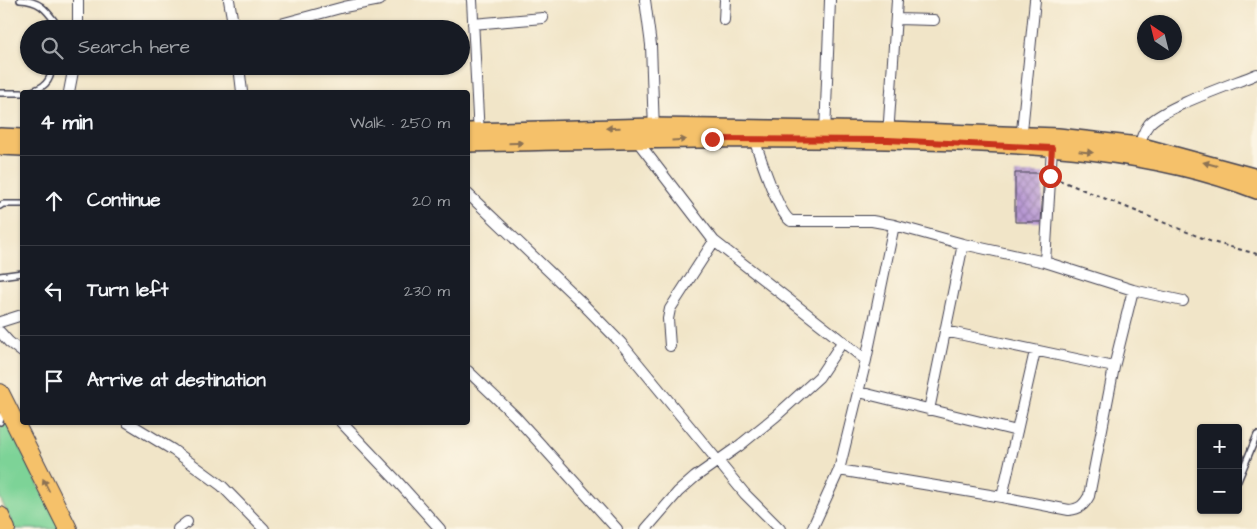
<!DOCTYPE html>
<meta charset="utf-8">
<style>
body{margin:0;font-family:"Architects Daughter",sans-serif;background:#20242c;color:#f1f3f6}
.controls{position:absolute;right:15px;bottom:15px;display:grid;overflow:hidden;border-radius:5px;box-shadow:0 1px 4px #0004}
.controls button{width:45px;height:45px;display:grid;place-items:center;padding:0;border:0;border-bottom:1px solid #363941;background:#171b24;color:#f1f3f6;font:25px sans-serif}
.compass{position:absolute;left:1137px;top:15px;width:45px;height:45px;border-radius:50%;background:#171b24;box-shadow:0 1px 4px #0004;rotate:325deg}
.stop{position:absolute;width:15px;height:15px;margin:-11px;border:4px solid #c8321e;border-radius:50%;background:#fff}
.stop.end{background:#c8321e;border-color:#fff;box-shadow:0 1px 5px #0008}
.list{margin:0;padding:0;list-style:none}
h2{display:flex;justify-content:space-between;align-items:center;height:65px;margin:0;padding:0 20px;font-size:21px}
h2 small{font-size:16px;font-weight:400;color:#9ea1a6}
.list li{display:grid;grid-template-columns:32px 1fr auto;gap:15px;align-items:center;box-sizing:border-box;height:90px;padding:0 20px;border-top:1px solid #363941}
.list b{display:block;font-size:19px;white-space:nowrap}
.list em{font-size:16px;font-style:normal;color:#9ea1a6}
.icon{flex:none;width:28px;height:28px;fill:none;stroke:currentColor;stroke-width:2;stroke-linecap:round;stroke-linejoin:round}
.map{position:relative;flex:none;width:1257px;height:529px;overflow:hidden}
.search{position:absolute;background:#171b24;box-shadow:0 1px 4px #0004;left:20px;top:20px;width:450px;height:55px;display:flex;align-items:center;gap:12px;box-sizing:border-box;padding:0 18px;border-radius:28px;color:#9ea1a6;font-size:19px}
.panel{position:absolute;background:#171b24;box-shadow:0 1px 4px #0004;left:20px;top:90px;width:450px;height:335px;border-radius:5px}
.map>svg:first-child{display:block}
.green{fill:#7dd397;stroke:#507a69}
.building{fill:url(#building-cross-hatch)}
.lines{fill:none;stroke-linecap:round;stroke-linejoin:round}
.lane-casing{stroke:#413f50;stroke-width:8}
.street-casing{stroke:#413f50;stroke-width:12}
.primary-casing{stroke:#413f50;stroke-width:18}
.highway-casing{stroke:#413f50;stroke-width:20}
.path{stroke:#413f50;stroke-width:2;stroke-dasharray:4 4;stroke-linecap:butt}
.lane{stroke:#fff;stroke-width:5}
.street{stroke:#fff;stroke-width:10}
.primary{stroke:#f5c16b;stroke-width:15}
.highway{stroke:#f5c16b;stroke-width:18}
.oneway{fill:#8c7253}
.route{stroke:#c8321e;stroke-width:6}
</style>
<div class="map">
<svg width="1257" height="529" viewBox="0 0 1257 529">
<defs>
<pattern id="building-cross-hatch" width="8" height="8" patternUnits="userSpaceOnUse" patternTransform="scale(1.25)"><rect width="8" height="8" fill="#b899d3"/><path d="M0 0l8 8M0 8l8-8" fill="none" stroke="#957cac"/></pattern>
</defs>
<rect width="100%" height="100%" fill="#fcf5e5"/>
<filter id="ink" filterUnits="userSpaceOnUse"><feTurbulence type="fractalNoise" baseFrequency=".02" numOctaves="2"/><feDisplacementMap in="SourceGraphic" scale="10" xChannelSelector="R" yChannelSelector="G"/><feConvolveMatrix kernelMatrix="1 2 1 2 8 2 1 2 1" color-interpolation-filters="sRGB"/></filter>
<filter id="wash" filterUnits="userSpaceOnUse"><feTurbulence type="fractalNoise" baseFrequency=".0096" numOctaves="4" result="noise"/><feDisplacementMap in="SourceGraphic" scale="20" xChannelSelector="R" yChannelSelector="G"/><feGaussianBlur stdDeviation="1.12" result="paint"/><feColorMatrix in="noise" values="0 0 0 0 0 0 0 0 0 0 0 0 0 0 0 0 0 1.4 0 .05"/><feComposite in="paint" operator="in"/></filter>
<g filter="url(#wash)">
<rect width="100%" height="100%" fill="#f1e5c8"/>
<path class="green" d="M5 419 61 529H15L0 498V429Z"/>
<g id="blocks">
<path class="building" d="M1015 173H1044L1041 222H1015Z"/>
</g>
</g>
<g filter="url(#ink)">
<use href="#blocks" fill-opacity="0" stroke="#413f50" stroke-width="1"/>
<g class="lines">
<defs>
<path id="lane" d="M20 0C39 1 45 8 56 23L55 29
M29 92C43 88 51 83 52 66
M0 93H22
M0 206 3 204H22
M0 276 22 273
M0 422 3 411
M1238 481 1257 435"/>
<path id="street" d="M229 0 234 29
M472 0 479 136
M645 0 651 45 654 131
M896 19 934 20
M724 20 725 0
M473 24 543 18
M78 29V0
M262 29 344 7 380 0
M239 66 242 92
M69 92 74 66
M753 134 754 139C760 156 778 214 791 221H872L894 225 866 360
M825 134 830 0
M888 136 897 0
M637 137 638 142 714 241 866 360 839 470 812 529
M1021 141 1035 0
M1139 149C1140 141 1144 130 1149 124 1164 107 1233 84 1257 74
M468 194 578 299 621 343 745 494 780 529
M894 225 963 244 1045 262 1052 148
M1045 262 1133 290 1183 301
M0 322 22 315
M945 331 1114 367
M0 332 9 342 22 352
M670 346 668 319 670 309 714 241
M468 371 515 416 617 529
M859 392 1017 431
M929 410 963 244
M127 422 173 450 222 486 264 529
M341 422 397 481 440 529
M839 470 1002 497 1035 351
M1002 497 1069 510C1080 509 1084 505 1089 496L1114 367 1133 290
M178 529 187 522
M646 529 678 492 695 477 739 446 776 416 819 377 843 341"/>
<path id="primary" d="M468 131 654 126 715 127 888 130 1058 136 1139 145 1257 177
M0 136 22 137
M468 144C619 141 771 137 923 142 1035 145 1151 150 1257 191
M0 147 22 148"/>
<path id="highway" d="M0 393 68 529
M0 516 6 529"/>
</defs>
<use href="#lane" class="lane-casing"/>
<use href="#street" class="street-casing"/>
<use href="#primary" class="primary-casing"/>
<use href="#highway" class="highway-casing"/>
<path class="path" d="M1059 180 1212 242 1257 254"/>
<use href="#lane" class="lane"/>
<use href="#street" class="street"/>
<use href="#primary" class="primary"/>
<use href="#highway" class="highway"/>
</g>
<defs><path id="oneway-solid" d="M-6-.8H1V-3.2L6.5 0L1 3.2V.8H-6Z" transform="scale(1.25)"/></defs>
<g class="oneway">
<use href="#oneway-solid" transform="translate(613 128) rotate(179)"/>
<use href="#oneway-solid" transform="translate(679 140) rotate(-3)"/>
<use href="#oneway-solid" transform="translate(516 143) rotate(-1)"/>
<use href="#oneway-solid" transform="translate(1086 152) rotate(6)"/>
<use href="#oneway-solid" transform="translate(1210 164) rotate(-165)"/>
<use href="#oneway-solid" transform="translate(46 485) rotate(-116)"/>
</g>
</g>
<g class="lines" filter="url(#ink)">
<path class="route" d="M712 139 888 140 1052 148 1050 176"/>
</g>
</svg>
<div class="controls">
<button>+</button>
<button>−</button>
</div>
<svg class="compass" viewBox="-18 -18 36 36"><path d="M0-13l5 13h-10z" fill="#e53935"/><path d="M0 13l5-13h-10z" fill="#9ea1a6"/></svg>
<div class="stop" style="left:1050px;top:176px"></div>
<div class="stop end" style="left:712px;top:139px"></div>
<div class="search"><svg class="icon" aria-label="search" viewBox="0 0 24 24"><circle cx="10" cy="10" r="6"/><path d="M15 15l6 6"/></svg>Search here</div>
<section class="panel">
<h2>4 min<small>Walk · 250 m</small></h2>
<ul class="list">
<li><svg class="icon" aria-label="ahead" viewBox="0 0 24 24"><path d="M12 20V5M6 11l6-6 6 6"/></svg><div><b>Continue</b></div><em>20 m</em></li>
<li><svg class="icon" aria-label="left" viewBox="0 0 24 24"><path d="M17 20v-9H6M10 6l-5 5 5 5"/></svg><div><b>Turn left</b></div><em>230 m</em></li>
<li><svg class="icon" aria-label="arrive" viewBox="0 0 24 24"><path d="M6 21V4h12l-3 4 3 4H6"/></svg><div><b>Arrive at destination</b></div></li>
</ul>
</section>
</div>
